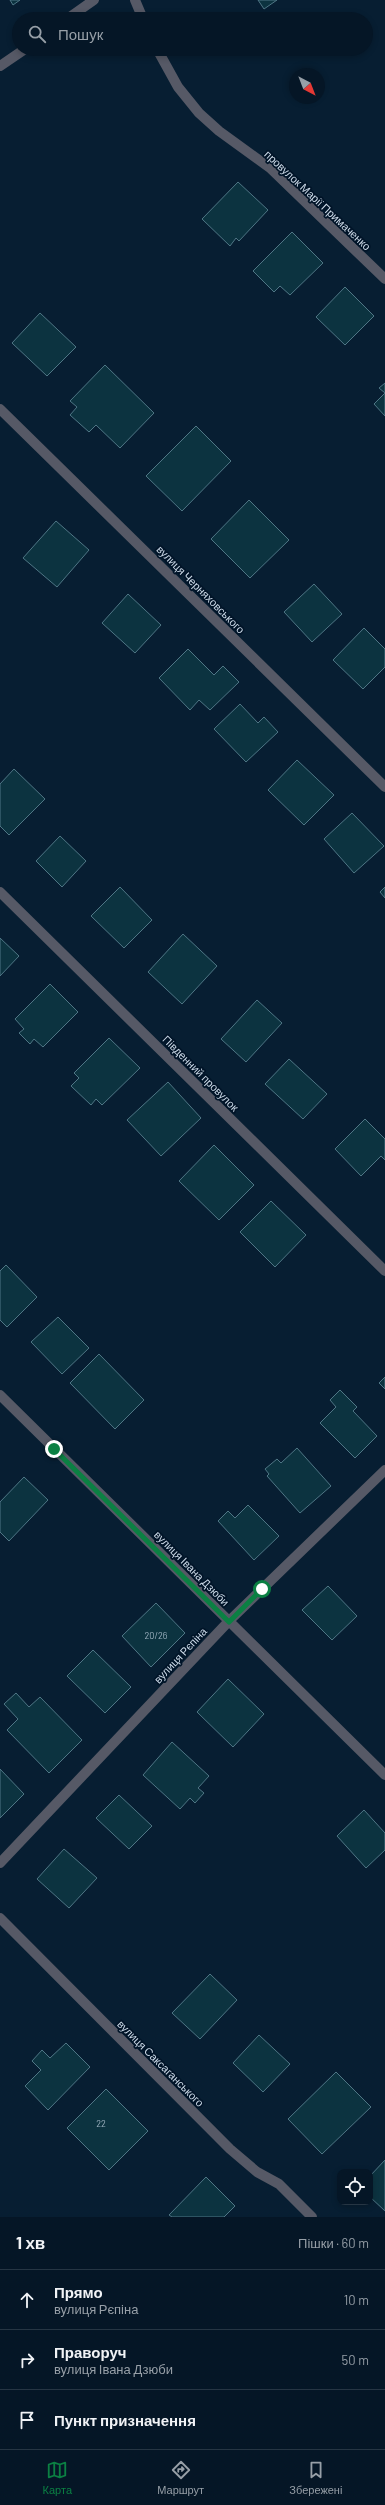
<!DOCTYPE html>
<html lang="uk">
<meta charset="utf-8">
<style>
body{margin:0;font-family:Barlow,sans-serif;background:#132332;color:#f1f3f6}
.controls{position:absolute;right:12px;bottom:12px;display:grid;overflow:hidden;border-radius:8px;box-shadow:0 2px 6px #0003}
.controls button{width:36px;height:36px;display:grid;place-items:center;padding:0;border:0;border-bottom:1px solid #263543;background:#051626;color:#f1f3f6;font:20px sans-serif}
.compass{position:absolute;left:289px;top:68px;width:36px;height:36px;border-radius:50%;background:#051626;box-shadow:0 2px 6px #0003;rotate:138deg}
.stop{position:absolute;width:12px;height:12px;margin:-9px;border:3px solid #0b8043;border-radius:50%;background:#fff}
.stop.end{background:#0b8043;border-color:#fff;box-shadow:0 1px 4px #0008}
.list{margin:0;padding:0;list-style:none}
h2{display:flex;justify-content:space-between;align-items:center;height:52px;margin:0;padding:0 16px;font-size:17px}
h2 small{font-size:13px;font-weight:400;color:#979fa7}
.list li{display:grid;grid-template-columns:26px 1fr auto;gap:12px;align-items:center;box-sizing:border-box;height:60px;padding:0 16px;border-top:1px solid #263543}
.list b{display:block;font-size:15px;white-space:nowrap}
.list p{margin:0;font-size:13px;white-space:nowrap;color:#979fa7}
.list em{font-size:13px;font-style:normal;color:#979fa7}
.icon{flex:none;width:22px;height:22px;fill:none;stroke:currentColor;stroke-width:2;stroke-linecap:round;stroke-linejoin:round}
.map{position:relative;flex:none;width:385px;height:2217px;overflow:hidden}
.search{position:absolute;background:#051626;box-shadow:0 2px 6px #0003;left:12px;right:12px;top:12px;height:44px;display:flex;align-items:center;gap:10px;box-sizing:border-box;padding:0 14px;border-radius:22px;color:#979fa7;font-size:15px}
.sheet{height:232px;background:#051626}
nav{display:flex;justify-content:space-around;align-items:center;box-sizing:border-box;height:56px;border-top:1px solid #263543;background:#051626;font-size:11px;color:#979fa7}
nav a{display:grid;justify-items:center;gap:2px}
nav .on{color:#0b8043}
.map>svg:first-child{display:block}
.building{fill:#0c3340;stroke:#4f7685}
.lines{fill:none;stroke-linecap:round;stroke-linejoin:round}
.minor{stroke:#565966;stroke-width:10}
.tertiary{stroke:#565966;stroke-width:10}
.route{stroke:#0b8043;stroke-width:5}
.labels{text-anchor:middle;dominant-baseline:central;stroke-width:3.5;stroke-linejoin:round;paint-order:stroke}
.number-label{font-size:9px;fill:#9cb0be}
.street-label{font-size:11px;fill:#ccdae8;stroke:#011428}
</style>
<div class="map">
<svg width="385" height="2217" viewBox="0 0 385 2217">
<rect width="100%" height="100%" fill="#071e32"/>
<path class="building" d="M10 0H20L13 5Z
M258 0H277L264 9Z
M238 182 268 210 239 241 236 238 230 246 202 219Z
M292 232 323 263 290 295 280 286 274 292 253 271Z
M345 287 374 316 345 345 316 317Z
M40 313 76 347 47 376 12 343Z
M105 365 154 413 120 448 96 425 89 432 70 415 77 407 70 401Z
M385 383V416L374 404 385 393 379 388Z
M196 426 231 461 182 511 146 476Z
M249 500 289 540 250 578 211 539Z
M56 521 89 550 57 587 23 558Z
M314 584 342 614 312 642 284 612Z
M128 594 161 625 135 653 102 623Z
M364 628 385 649V667L363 689 333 660Z
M188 649 214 675 223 666 239 682 210 710 199 700 190 710 159 678Z
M240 704 258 723 264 717 278 732 246 762 214 729Z
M297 760 334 795 304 825 268 790Z
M14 769 45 799 9 835 0 826V784Z
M352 813 384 846 354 873 324 839Z
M60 836 86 861 62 887 36 861Z
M120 887 152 920 124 948 91 916Z
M385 887V898L380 892Z
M183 934 217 966 182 1004 148 972Z
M0 938 19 956 0 976Z
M50 984 78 1012 43 1047 34 1039 30 1044 19 1033 24 1029 15 1019Z
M257 1000 282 1023 246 1062 221 1039Z
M109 1038 140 1068 102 1105 96 1099 91 1105 71 1086 79 1078 74 1073Z
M289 1059 327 1094 303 1119 265 1084Z
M168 1082 201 1118 161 1156 127 1120Z
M365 1119 385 1139V1160L381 1156 361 1176 335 1149Z
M214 1145 254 1185 219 1220 179 1181Z
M271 1201 306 1235 275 1267 240 1232Z
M6 1265 37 1297 7 1327 0 1320V1271Z
M58 1317 89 1348 62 1374 31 1342Z
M99 1354 144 1400 115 1429 70 1383Z
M385 1377V1389L379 1383Z
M340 1390 357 1407 353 1411 377 1436 355 1458 320 1423 336 1407 330 1400Z
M297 1448 331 1486 300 1513 267 1476 269 1474 265 1469 277 1459 281 1463Z
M24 1477 48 1500 9 1541 0 1532V1502Z
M248 1505 279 1536 254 1560 218 1521 228 1511 235 1518Z
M328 1586 357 1616 332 1640 302 1610Z
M156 1603 185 1633 151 1667 122 1636Z
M93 1650 131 1687 105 1713 67 1676Z
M228 1679 264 1714 233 1747 197 1712Z
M16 1693 29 1707 40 1697 82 1740 49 1773 7 1730 18 1719 4 1704Z
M172 1742 209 1776 198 1788 204 1793 195 1803 190 1798 180 1809 143 1775Z
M0 1769 24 1794 0 1818Z
M119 1795 152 1826 129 1849 96 1818Z
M364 1810 385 1833V1850L366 1868 337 1836Z
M64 1849 97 1878 69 1908 37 1879Z
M210 1974 237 2000 200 2039 172 2013Z
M259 2035 290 2064 263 2092 233 2063Z
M66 2043 90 2067 48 2110 25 2086 41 2070 32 2061 42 2050 50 2058Z
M336 2072 371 2107 322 2154 288 2119Z
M106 2089 148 2131 109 2170 67 2128Z
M385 2160V2211L370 2197V2176Z
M206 2177 235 2206 224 2217H172L169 2215Z"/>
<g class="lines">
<path class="minor" d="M135 0 143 19
M157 49 178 87 199 113 219 131 270 168 385 279
M0 409 385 787
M0 892 385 1271
M0 1395 385 1775
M0 1863 229 1621 385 1470
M0 1918 230 2149 257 2172 279 2184 312 2217"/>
<path class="tertiary" d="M67 19 94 0
M0 66 25 49"/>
</g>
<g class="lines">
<path class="route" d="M54 1449 229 1622 262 1589"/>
</g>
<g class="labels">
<g class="number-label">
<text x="156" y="1635">20/26</text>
<text x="101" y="2123">22</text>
</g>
<g class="street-label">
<text transform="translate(318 200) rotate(43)">провулок Марії Примаченко</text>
<text transform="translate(201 589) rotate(45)">вулиця Черняховського</text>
<text transform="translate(201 1073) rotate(45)">Південний провулок</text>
<text transform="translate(192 1568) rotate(45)">вулиця Івана Дзюби</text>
<text transform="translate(180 1655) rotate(-47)">вулиця Рєпіна</text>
<text transform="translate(161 2063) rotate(45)">вулиця Саксаганського</text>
</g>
</g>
</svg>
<div class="controls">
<button><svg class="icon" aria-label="locate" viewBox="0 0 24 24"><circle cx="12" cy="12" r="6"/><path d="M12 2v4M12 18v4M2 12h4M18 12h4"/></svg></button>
</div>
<svg class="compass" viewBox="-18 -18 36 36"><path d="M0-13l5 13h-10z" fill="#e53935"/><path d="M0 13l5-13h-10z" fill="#979fa7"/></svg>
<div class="stop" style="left:262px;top:1589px"></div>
<div class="stop end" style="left:54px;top:1449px"></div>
<div class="search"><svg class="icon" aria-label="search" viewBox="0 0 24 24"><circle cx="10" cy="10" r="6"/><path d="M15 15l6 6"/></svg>Пошук</div>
</div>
<section class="sheet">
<h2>1 хв<small>Пішки · 60 m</small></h2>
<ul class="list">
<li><svg class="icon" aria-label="ahead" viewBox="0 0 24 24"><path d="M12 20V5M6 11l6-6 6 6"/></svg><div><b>Прямо</b><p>вулиця Рєпіна</p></div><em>10 m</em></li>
<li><svg class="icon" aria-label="right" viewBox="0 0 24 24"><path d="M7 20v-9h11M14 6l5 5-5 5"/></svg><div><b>Праворуч</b><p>вулиця Івана Дзюби</p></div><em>50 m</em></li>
<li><svg class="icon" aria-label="arrive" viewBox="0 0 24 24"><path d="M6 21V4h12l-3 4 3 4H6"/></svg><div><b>Пункт призначення</b></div></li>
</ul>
</section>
<nav>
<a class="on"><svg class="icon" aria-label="map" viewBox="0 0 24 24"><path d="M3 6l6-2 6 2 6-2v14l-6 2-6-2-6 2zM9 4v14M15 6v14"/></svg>Карта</a>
<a><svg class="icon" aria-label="directions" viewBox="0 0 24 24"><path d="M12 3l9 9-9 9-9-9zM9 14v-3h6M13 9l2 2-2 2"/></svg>Маршрут</a>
<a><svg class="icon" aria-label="saved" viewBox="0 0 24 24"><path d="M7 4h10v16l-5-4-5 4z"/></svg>Збережені</a>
</nav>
